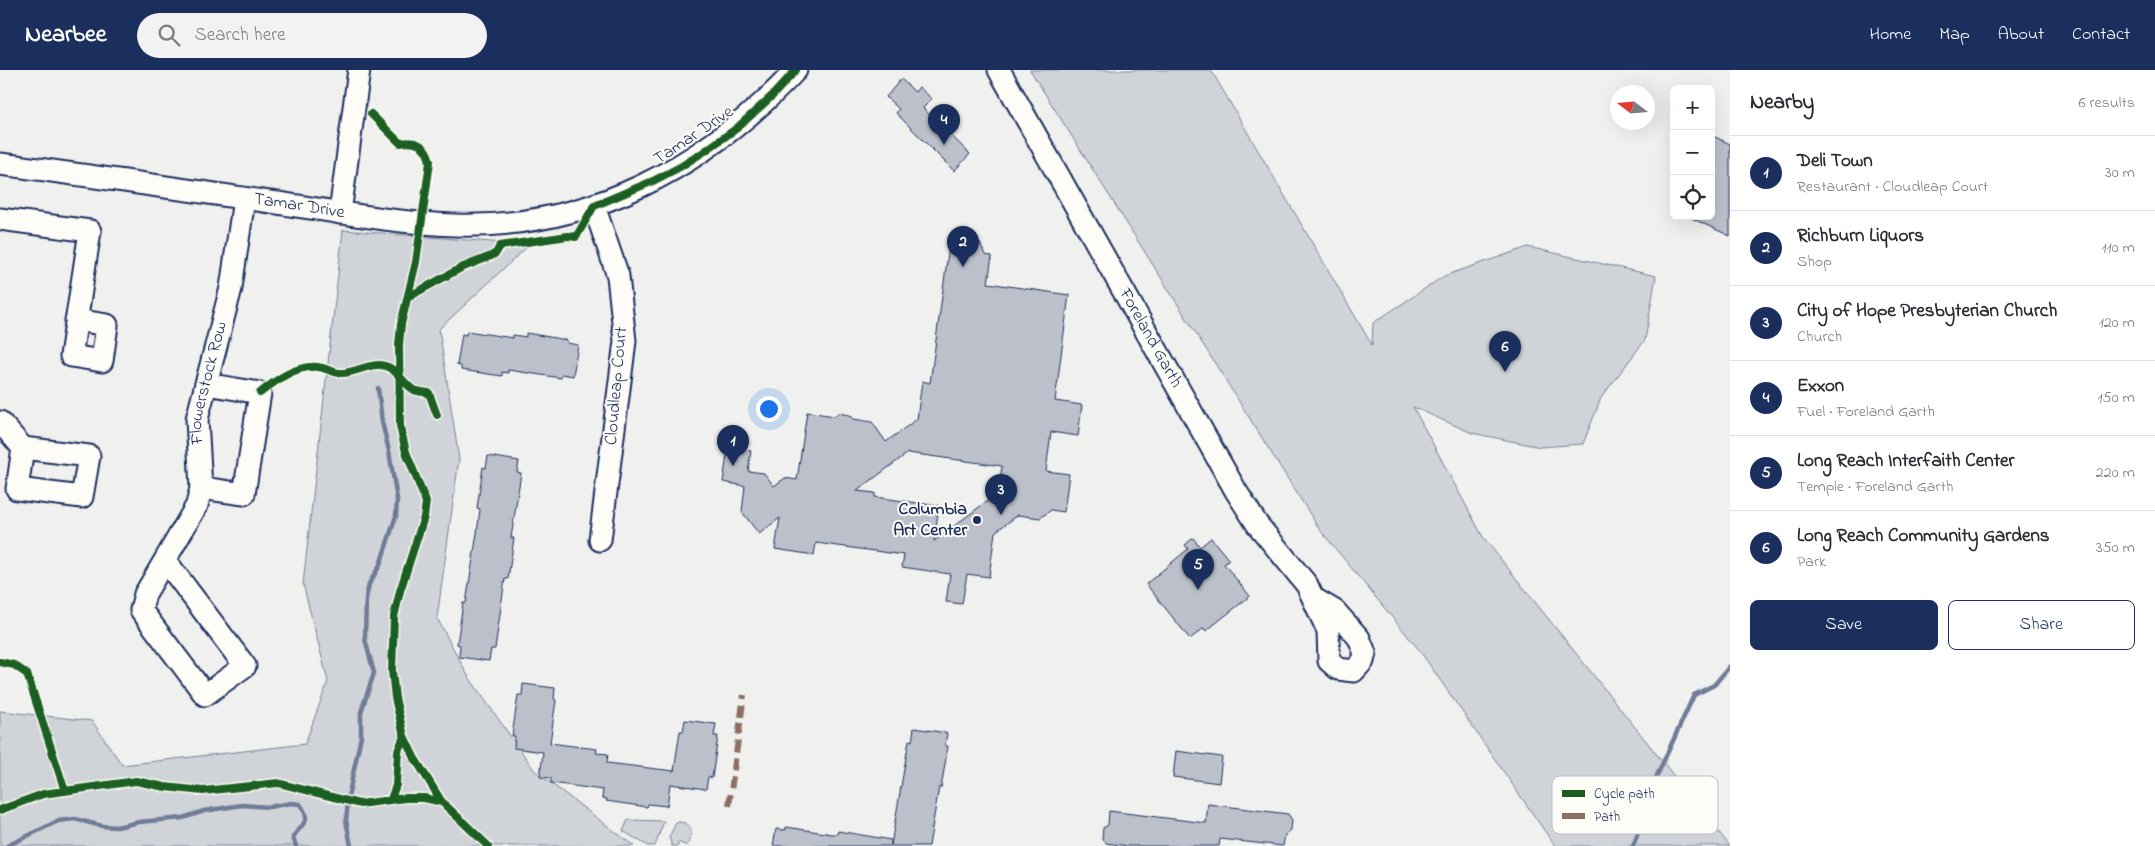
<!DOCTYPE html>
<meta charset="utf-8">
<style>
body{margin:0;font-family:"Indie Flower",sans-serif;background:#f2f2f3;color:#2b2b33}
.controls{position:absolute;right:15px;top:15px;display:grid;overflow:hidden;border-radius:8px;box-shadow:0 5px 20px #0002}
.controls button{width:45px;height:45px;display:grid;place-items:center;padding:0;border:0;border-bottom:1px solid #e1e1e2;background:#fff;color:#2b2b33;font:25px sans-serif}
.compass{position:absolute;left:1610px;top:15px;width:45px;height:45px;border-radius:50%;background:#fff;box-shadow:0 5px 20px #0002;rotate:286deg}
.you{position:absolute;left:768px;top:338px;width:18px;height:18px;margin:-12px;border:4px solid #fff;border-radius:50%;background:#1a73e8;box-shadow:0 0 0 8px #1a73e833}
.badge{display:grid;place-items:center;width:32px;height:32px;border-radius:50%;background:#1b2f5e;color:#fff;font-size:16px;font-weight:700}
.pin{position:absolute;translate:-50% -41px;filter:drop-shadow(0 1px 2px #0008)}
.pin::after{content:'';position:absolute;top:26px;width:18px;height:15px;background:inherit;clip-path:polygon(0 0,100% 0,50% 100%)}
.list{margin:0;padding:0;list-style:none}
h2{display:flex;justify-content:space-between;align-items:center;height:65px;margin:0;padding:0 20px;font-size:21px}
h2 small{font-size:16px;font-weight:400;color:#7c7c81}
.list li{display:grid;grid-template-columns:32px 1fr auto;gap:15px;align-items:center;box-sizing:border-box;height:75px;padding:0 20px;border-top:1px solid #e1e1e2}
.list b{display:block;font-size:19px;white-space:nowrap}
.list p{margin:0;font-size:16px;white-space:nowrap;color:#7c7c81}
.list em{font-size:16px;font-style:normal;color:#7c7c81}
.actions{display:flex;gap:10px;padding:15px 20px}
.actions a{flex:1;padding:11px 0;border:1px solid #1b2f5e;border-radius:8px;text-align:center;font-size:18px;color:#1b2f5e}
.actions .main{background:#1b2f5e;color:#fff}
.icon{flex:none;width:28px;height:28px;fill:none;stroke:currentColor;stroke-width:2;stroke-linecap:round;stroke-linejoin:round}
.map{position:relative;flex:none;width:1730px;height:776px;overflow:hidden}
header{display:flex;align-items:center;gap:30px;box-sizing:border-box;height:70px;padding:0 25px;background:#1b2f5e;color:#fff}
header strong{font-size:24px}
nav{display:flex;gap:28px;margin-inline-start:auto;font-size:18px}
.search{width:350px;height:45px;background:#f2f2f3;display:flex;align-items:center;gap:12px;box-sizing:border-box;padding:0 18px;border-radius:28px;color:#7c7c81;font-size:19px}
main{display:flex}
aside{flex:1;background:#fff}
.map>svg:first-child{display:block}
.green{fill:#d0d3d8;stroke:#76819b}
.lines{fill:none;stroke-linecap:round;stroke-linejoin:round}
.stream{stroke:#6f7b97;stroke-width:4.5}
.building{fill:#bbc0ca;stroke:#1b2f5e;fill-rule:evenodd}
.minor-casing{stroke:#1b2f5e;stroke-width:25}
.minor{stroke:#fdfcf7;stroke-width:21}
.quiet{stroke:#8d6e63;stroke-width:6;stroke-dasharray:12 6;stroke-linecap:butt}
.cycleway-casing{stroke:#fdfcf7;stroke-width:11}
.cycleway{stroke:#1b5e20;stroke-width:8}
.poi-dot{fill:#1b2f5e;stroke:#fdfcf7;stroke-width:2}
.labels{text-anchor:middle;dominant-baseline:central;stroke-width:4;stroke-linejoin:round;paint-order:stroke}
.street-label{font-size:18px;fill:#1b2f5e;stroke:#fdfcf7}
.poi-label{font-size:18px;font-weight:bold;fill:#1b2f5e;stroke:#fdfcf7;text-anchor:end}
.key{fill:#fdfcf7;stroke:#b9bec9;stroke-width:1}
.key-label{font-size:14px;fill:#1b2f5e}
</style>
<header>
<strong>Nearbee</strong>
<div class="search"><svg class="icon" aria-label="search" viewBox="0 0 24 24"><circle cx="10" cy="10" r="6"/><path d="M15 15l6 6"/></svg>Search here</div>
<nav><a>Home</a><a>Map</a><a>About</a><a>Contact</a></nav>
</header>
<main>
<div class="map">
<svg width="1730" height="776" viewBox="0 0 1730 776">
<rect width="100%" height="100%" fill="#f0f0ee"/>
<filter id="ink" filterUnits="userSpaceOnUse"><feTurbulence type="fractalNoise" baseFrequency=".02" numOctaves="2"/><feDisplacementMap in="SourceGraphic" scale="10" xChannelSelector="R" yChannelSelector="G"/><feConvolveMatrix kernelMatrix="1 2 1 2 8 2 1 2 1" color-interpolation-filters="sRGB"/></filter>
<g filter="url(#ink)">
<path class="green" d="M1030 0H1211L1372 275 1373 253 1444 206 1528 177 1656 206 1645 270 1601 328 1583 374 1540 377 1472 363 1413 337 1483 467 1730 776H1555L1420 581 1320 460Z
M343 160 529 175 439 259 459 389 437 548 468 606 535 701 634 776H0V641L92 651 122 695 305 674 328 611 303 514Z
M628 750 664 751 655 776H648L623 761Z
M679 752C695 753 692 765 687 776L678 772V776H672L669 767 676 753Z"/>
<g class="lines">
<path class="stream" d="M7 776 58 751 75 749 102 756 117 757 139 752 183 748 204 741 242 735 269 737 291 733 300 734C313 752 302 753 293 767L296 776
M351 776 346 750 349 723 361 666V642L374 603 365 569 366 529 369 514 380 495 396 446 397 429 389 381 382 352 378 318
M1633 776 1640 758 1637 741 1642 727 1655 710 1694 625 1714 615 1730 596"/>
</g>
<path class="building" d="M901 9 915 22 919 17 932 29 923 38 970 84 954 101 896 43 899 39 886 27Z
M1711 65 1730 74V166L1687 146H1711Z
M950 169 980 173 985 185 992 186 988 213 1069 225 1055 331 1082 335 1078 366 1051 362 1046 401 1069 404 1064 442 1051 440 1040 448 1018 445 995 462 989 507 967 504 962 534 946 532 950 504 902 497 904 485 816 473 814 485 775 479 780 448 759 464 742 442 745 416 723 412 728 378 751 381 748 401 764 403 774 416 785 408 797 410 807 342 835 346 838 343 850 345 854 349 872 352 886 372 917 349 922 311 930 313ZM908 383 1002 396 998 423 934 471 939 436 875 427V423L857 421Z
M467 261 513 268V265L526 267V263L567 270V273L578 275 573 306 562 304 561 308 508 300V303L502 302V306L461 300V296L457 295 462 264 466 265Z
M488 386 519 391 517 402 521 403 511 468H514L508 509H505L495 579H491L489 591 459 587 460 575 457 574 463 533H466L477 463 480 439 477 438 483 397 486 398Z
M1193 468 1200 477 1211 468 1229 490 1224 494 1250 526 1206 561 1204 558 1190 569 1146 514 1188 479 1185 475Z
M523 614 555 618 554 629 556 630 550 673 597 679 596 683 608 684 607 693 674 701 680 661H683L685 650 716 654 714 666H718L712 708 708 707 706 719 670 714 667 736 648 734 647 737 606 731 607 729 602 728 603 720 551 713V708L540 707 543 682 514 678 515 666H512L518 625H522Z
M914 658 947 663 945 676H948L941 718 939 717 929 776H773L776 759 786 760V757L832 764H837L838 761 891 770V775L909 670 912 671Z
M1176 681 1222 687 1219 713 1173 707Z
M1208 734 1288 744 1292 750 1291 760 1285 765 1283 776 1220 769 1219 776H1128L1106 773 1102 768 1103 758 1108 755 1109 741 1206 753Z"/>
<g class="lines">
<defs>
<g id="minor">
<path id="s1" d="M999 0 1236 421 1257 454 1307 515 1328 561 1329 591 1338 599 1354 601 1363 591 1365 583 1359 568 1335 541 1313 528"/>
<path id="s2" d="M0 94C93 106 185 120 278 133 337 142 395 153 455 155 591 159 705 97 796 0"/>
<path d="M594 136 618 206 625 271 600 470"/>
<path d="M340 143 359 0"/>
<path d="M0 149 90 161 71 286 102 291 107 255 76 250"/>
<path d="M0 352 23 378 89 386 82 427 17 419 23 378"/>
<path d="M201 418 244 424 260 323 206 314"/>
<path id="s3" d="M165 490 145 524 141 540 205 625 245 596 165 490 197 435 201 418 197 349 231 218 244 129"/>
</g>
</defs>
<use href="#minor" class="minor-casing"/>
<use href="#minor" class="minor"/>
<path class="quiet" d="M729 736 744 625"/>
<defs>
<path id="cycleway" d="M371 44 400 73C416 70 427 75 430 92L416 192 401 254 399 275 400 356 406 382 426 432 424 447 400 521 394 547 392 601 395 628 404 666 414 687 442 732 488 776
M408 227 461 198 491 186 496 183 500 176 568 166 576 167 594 136 653 111 680 97 705 81 737 58 772 26 796 0
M260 323C276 310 296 295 318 297 327 298 334 304 344 303 357 302 372 292 385 296 398 299 403 314 414 320 419 322 425 322 429 323L437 345
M0 592 14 595 27 604 65 721
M391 729 396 715 398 681 404 666
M0 740 43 724 136 711 165 717 203 721 278 713 360 734 406 728H424L442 732"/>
</defs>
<use href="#cycleway" class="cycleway-casing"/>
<use href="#cycleway" class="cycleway"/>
</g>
</g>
<circle class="poi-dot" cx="977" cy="450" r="5"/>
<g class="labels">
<g class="street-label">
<text transform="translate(694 66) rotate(-34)">Tamar Drive</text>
<text stroke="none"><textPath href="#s2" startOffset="302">Tamar Drive</textPath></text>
<text stroke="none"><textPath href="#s1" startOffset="308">Foreland Garth</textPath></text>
<text stroke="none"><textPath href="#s3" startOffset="532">Flowerstock Row</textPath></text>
<text transform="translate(617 316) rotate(-85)">Cloudleap Court</text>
</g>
<g class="poi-label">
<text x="967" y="440">Columbia<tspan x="967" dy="21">Art Center</tspan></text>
</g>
</g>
<rect x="1552" y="706" width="166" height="58" rx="8" class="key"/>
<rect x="1562" y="720" width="23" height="7" fill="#1b5e20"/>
<rect x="1562" y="743" width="23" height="6" fill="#8d6e63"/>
<g class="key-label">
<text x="1594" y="728">Cycle path</text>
<text x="1594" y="751">Path</text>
</g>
</svg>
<div class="controls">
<button>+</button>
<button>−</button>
<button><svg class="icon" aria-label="locate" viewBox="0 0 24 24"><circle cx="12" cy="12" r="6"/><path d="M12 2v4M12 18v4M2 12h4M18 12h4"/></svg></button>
</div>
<svg class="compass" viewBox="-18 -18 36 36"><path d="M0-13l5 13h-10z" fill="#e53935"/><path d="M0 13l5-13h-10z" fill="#7c7c81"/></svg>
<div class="you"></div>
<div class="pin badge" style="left:733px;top:396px">1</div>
<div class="pin badge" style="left:963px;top:197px">2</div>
<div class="pin badge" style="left:1001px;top:445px">3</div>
<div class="pin badge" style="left:944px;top:75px">4</div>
<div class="pin badge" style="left:1198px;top:520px">5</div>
<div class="pin badge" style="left:1505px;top:302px">6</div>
</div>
<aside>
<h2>Nearby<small>6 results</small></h2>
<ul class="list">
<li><span class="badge">1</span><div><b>Deli Town</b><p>Restaurant · Cloudleap Court</p></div><em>30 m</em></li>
<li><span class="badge">2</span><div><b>Richburn Liquors</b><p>Shop</p></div><em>110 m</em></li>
<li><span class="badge">3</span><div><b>City of Hope Presbyterian Church</b><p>Church</p></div><em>120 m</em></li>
<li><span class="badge">4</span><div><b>Exxon</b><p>Fuel · Foreland Garth</p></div><em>150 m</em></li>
<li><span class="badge">5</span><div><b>Long Reach Interfaith Center</b><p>Temple · Foreland Garth</p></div><em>220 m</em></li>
<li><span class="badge">6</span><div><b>Long Reach Community Gardens</b><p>Park</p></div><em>350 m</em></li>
</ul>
<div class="actions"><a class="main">Save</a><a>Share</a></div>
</aside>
</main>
